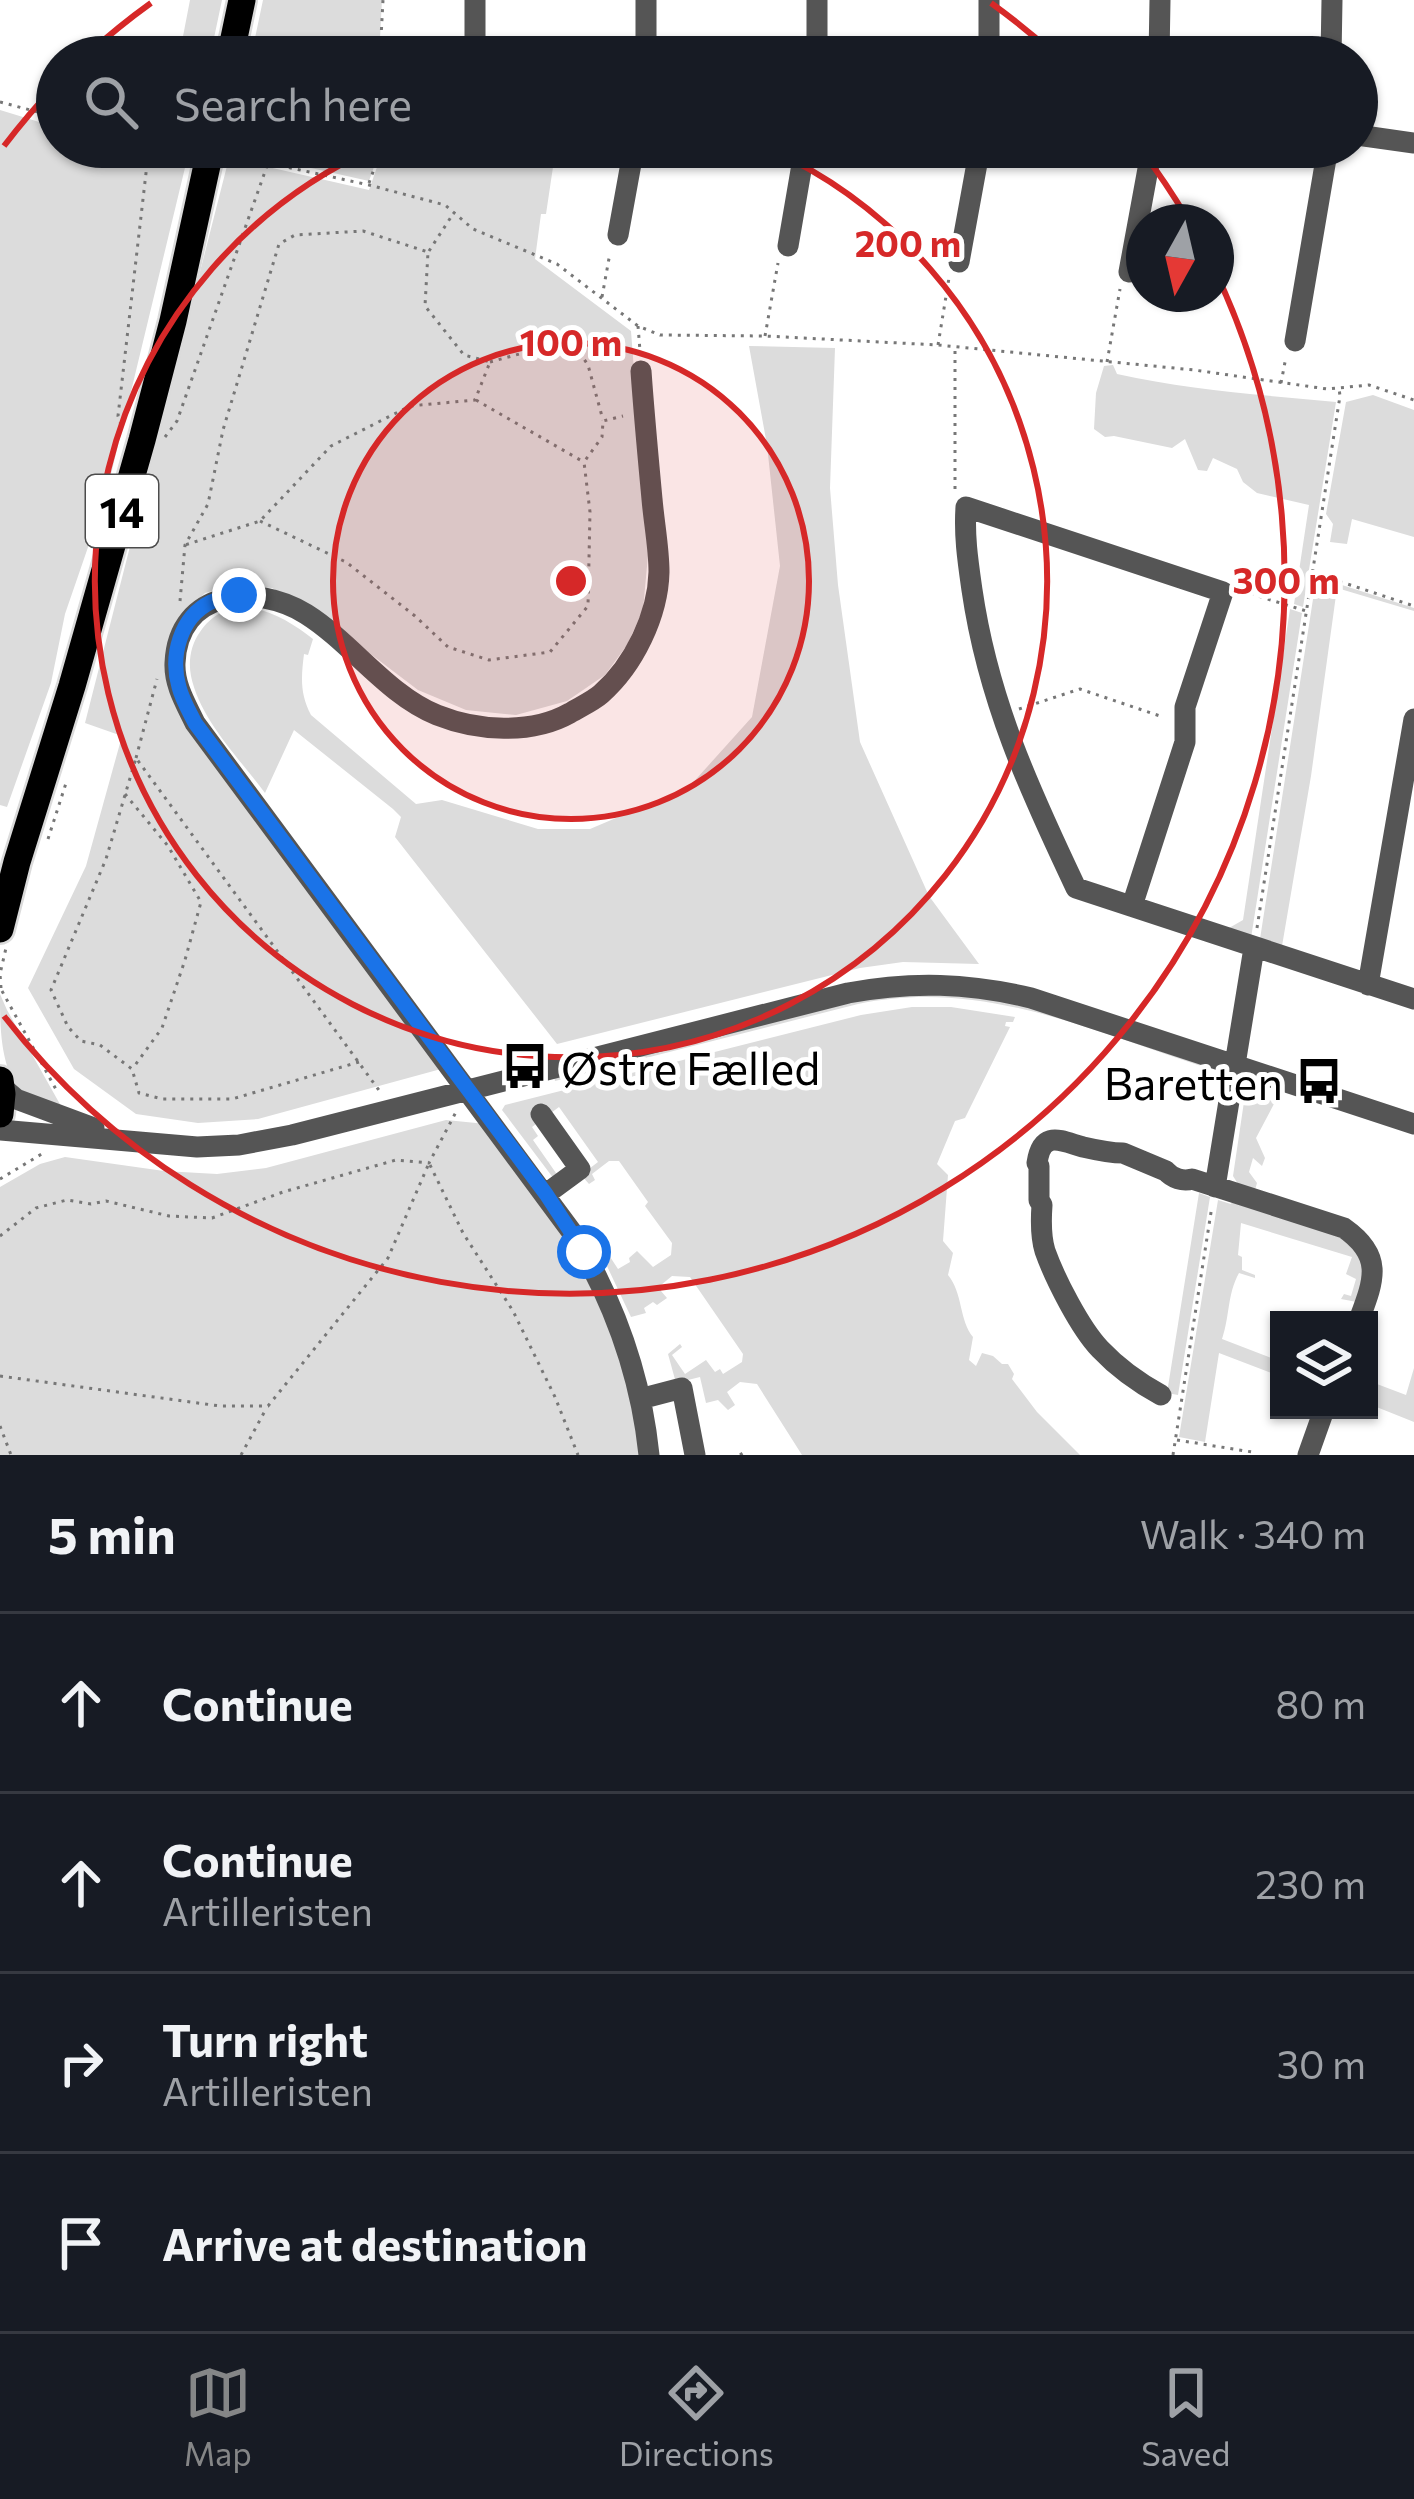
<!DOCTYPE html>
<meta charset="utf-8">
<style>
body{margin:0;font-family:Commissioner,sans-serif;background:#20242c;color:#f1f3f6}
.controls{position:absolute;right:36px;bottom:36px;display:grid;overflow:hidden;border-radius:0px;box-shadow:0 3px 9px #0004}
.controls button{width:108px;height:108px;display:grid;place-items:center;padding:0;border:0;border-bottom:3px solid #363941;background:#171b24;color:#f1f3f6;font:60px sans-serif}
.compass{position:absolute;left:1126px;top:204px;width:108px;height:108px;border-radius:50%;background:#171b24;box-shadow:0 3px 9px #0004;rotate:188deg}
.stop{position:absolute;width:36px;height:36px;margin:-27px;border:9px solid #1a73e8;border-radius:50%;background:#fff}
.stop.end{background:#1a73e8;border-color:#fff;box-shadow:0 3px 12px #0008}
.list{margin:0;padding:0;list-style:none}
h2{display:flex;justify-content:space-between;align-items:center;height:156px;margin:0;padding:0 48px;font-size:51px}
h2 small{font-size:39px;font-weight:400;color:#9ea1a6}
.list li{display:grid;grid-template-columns:78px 1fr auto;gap:36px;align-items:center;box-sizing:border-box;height:180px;padding:0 48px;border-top:3px solid #363941}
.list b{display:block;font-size:45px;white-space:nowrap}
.list p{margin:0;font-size:39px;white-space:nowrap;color:#9ea1a6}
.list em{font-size:39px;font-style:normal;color:#9ea1a6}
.icon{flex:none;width:66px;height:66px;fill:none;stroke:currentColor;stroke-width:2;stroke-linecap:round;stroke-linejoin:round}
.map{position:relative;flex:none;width:1414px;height:1455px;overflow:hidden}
.search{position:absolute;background:#171b24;box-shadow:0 3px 9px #0004;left:36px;right:36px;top:36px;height:132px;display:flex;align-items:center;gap:30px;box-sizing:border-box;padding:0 42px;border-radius:66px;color:#9ea1a6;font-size:45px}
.sheet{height:876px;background:#171b24}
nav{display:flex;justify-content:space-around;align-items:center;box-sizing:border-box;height:168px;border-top:3px solid #363941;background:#171b24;font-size:33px;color:#9ea1a6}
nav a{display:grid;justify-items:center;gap:6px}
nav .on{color:#858687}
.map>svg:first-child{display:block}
.green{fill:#dcdcdc}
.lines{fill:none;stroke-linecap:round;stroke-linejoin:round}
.major-casing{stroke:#dbdbdb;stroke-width:32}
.path{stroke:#777;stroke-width:3;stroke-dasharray:3 6;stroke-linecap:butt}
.minor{stroke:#555;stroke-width:21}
.major{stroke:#000;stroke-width:27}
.path-bridge{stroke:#777;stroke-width:3;stroke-dasharray:3 6;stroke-linecap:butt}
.route{stroke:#1a73e8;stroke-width:15}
.ring{fill:none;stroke:#d62828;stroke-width:6}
.labels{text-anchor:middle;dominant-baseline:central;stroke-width:10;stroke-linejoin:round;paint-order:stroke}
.shield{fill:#fff;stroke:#4c4c4c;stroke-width:3}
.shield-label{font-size:42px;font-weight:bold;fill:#000}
.poi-label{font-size:45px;fill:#000;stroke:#fff;text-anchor:start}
.centre{fill:#d62828;stroke:#fff;stroke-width:6}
.ring-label{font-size:36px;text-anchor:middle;font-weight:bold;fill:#d62828;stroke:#fff;stroke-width:10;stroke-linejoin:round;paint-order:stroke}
</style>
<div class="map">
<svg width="1414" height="1455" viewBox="0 0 1414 1455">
<rect width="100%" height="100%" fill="#fff"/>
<path class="green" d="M190 0H222L210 57H179Z
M263 0H382L379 57 352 52 344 57H251Z
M0 110 49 125 57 113V147H190L106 495 65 614 51 683 7 807 0 805Z
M231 147H381L369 181 231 150Z
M384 147H556L546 214H541L535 259 631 331 648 555 643 610 627 645 605 675 567 701 516 715 466 710 418 690 318 614 272 588 236 584 205 593 180 618 172 695 441 1069 258 1119 198 1123 136 1114 74 1069 28 988 86 866 122 736 85 723 229 158 369 190Z
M749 346 835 348 830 488 838 585 860 742 929 896 979 964 903 962 860 968 557 1044 395 837 401 817 393 809 294 730 265 793C240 759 200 720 191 676 188 661 191 644 200 632 231 587 280 613 313 639L308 655 304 654C301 678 300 694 311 715L416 804 442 800 538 829H590L689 787 752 717 780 566 767 445Z
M1113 365 1117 374C1189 390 1263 395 1336 402L1303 607 1294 604 1309 505 1257 493 1243 482 1237 469 1213 458 1207 471 1198 470 1185 439 1172 448 1114 436 1105 437 1094 429 1096 393 1104 366Z
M1373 395 1414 410V537L1352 519 1347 544 1330 542 1333 524 1326 514 1346 402Z
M1320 578 1414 608V611L1337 588 1311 776 1282 946 1260 939 1316 580Z
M1290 609 1302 613 1251 938 1229 928 1243 920Z
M952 993 1025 1005 1205 1063 1204 1067C1090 1030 980 978 858 1004L555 1081 554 1077 877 996Z
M0 994 7 1010 61 1106C49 1103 34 1102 24 1095 0 1072 0 1027 0 994Z
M912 1007H951L1015 1017 1013 1022H1006L1005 1026 1010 1027 965 1118 955 1121 937 1164 948 1175 943 1241 953 1253 948 1275C963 1293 959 1320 973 1337L969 1360 976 1366 982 1353 993 1356 1002 1364H1008L1014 1374 1012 1379 1037 1412 1080 1455H802L757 1384 740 1382 727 1392 735 1405 728 1410 718 1400 706 1403 700 1377 676 1383 668 1354 680 1344 682 1347 672 1355 685 1374 706 1360 715 1372 720 1369 723 1374 742 1362 743 1354 690 1277 672 1276 661 1285V1291L667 1298 657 1305 653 1302 644 1308 646 1313 631 1317 598 1247 603 1246 618 1269 630 1262 629 1258 637 1251 653 1267 671 1255 672 1243 645 1206 648 1202 619 1161H609L592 1174 595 1180 589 1184 581 1175 598 1162 559 1107 532 1127 538 1136 533 1140 556 1173 554 1179 502 1110 505 1105 861 1015Z
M1249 1094 1275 1102 1256 1138 1265 1158 1262 1166 1253 1158 1249 1172 1257 1183 1255 1190 1238 1184 1233 1176 1245 1095Z
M446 1120 486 1124 574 1248 624 1363 641 1455H0V1187L40 1164 65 1157 164 1171 217 1174 266 1168Z
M1199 1193 1210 1197 1178 1395 1167 1393Z
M1218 1200 1231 1204 1233 1200 1339 1234C1369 1255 1366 1271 1357 1302L1341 1299 1344 1294 1351 1296 1356 1279 1346 1274 1352 1257 1241 1223 1238 1255 1242 1257V1270L1255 1275V1278L1239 1273C1227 1295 1230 1316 1222 1339L1279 1361V1376L1219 1353 1205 1442 1179 1437Z
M1414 1368V1422L1369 1404V1381L1406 1395Z"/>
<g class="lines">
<defs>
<path id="major" d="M230 57 242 0
M0 929 17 862 72 686 142 440 173 321 211 147
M0 1080 2 1094 0 1114"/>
</defs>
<use href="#major" class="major-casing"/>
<path class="path" d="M380 57 383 0
M0 102 57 117
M369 183 382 147
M429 251 453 214
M602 297 610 253
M638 326 640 351
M765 336 778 263
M938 345 949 278
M955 351V491
M490 362 571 340 588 365 603 420
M1107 362 1120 289
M1281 383 1286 357
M476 400 582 461
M121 425 118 416 149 147
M165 437 177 421 268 163 369 185 445 205 473 229 557 264 638 326 660 335 765 336 938 345 1194 370 1327 389 1369 385 1414 400
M260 521 346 562 415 616 448 647 489 660 550 652 588 606 590 512 584 462 602 437 603 421 623 416
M1314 573 1414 606
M1242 591 1306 611
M180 601 185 545 208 504 223 430 279 244 295 235 363 231 428 252 425 306 464 355 490 362 475 400 410 406 331 446 260 521 185 545
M1019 709 1080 689 1163 717
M136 758 157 679
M125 794 168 846 201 902 185 960 162 1028 133 1068
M48 839 67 780
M1257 928 1340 396 1339 388
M1 988 0 974 6 948
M2 991 58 1093
M359 1062 232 1099H162L139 1093 132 1069 100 1045 81 1041 68 1027 51 990 106 859 136 758 381 1093
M430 1165 463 1233 513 1311 555 1397 578 1455
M0 1179 45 1152
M0 1236 36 1208 67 1200 91 1204 106 1201 169 1216 212 1218 283 1192 396 1160 429 1163 456 1112
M0 1376 220 1406H268L388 1258 429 1163
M0 1426 11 1455
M1177 1440 1252 1452 1251 1455
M241 1455 266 1409
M740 1455 747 1450
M1173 1455 1212 1206"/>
<path class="minor" d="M475 57V0
M646 57V0
M817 57V0
M989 57V0
M1159 57 1160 0
M1331 57 1332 0
M1357 135 1414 143
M618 235 634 147
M788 246 805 147
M959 262 980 147
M1129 272 1152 147
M1295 341 1328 147
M641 371C644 414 648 456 652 499 654 523 659 548 659 572 658 615 634 665 601 694 593 701 580 707 570 713 531 735 477 731 437 715 386 694 352 643 306 614 256 583 178 589 175 663 174 685 186 704 195 723L574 1235C614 1302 641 1377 649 1455
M1132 906 1185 742V707L1223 592 966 507C964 536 968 562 972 590 988 700 1029 789 1076 888L1414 999
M1368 985 1414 719
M2 1087 16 1099 94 1128
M541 1114 580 1169 546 1194
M0 1130 197 1147 239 1145 292 1135 848 993C912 981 969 983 1031 998L1414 1124
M1215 1187 1254 948
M1161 1395C1139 1383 1117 1367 1100 1349 1080 1328 1055 1279 1045 1251 1041 1238 1041 1219 1042 1205L1039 1200V1166L1037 1163C1042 1129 1061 1141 1083 1147 1096 1150 1111 1153 1123 1153L1166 1171C1172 1178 1183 1182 1192 1179L1344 1228C1384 1256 1374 1280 1359 1320
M640 1399 682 1388 695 1455
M1308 1455 1324 1410"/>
<use href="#major" class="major"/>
<path class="path-bridge" d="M196 147 268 163"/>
</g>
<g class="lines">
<path class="route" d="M239 595C230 597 219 598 211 602 180 617 170 656 179 687 182 699 189 711 195 723L546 1194 584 1252"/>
</g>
<circle cx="571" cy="581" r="238" fill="#d62828" fill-opacity=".12"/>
<g class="ring">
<circle cx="571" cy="581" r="238"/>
<path d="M768 148A476 476 0 1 1 374 148"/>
<path d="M4 146A715 715 0 0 1 57 84M88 54A715 715 0 0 1 151 3M991 3A715 715 0 0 1 1054 54M1142 151A715 715 0 0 1 1187 218M1216 273A715 715 0 0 1 4 1016"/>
</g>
<defs>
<symbol id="bus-bare" viewBox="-9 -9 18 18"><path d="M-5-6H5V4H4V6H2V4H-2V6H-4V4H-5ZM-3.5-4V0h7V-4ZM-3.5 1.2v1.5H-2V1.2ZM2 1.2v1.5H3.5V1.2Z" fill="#000" stroke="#fff" stroke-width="2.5" paint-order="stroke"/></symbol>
</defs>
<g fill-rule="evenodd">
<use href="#bus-bare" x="492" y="1033" width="66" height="66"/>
<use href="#bus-bare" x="1286" y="1048" width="66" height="66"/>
</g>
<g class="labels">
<rect class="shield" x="86" y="475" width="72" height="72" rx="9"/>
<g class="shield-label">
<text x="122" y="511">14</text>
</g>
<g class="poi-label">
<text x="561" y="1066">Østre Fælled</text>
<text x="1283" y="1081" text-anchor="end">Baretten</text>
</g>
</g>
<circle cx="571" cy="581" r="18" class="centre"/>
<g class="ring-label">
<text x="908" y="257">200 m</text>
<text x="571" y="356">100 m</text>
<text x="1286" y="594">300 m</text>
</g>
</svg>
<div class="controls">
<button><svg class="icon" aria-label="layers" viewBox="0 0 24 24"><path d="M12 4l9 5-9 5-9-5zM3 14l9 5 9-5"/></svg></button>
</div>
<svg class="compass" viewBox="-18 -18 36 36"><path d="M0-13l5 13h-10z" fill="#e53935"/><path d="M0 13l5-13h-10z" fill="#9ea1a6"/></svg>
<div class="stop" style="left:584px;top:1252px"></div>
<div class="stop end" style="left:239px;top:595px"></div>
<div class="search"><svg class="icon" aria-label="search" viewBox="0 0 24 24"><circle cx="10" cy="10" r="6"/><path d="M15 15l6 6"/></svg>Search here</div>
</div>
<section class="sheet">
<h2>5 min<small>Walk · 340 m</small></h2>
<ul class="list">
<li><svg class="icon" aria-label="ahead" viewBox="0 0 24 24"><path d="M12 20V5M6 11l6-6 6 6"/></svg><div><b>Continue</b></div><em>80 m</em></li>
<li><svg class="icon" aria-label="ahead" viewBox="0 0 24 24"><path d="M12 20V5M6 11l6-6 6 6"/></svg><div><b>Continue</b><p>Artilleristen</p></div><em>230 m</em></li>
<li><svg class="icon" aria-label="right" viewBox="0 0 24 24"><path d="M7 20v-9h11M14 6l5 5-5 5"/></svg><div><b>Turn right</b><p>Artilleristen</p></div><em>30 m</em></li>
<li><svg class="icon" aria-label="arrive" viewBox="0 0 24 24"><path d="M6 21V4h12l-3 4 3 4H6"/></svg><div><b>Arrive at destination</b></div></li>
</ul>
</section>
<nav>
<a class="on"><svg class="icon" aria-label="map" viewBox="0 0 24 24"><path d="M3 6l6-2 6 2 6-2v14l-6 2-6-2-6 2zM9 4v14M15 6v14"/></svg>Map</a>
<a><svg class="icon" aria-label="directions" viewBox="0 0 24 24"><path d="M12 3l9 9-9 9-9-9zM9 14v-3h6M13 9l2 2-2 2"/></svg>Directions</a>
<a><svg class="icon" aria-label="saved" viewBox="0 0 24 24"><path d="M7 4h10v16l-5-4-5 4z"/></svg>Saved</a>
</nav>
